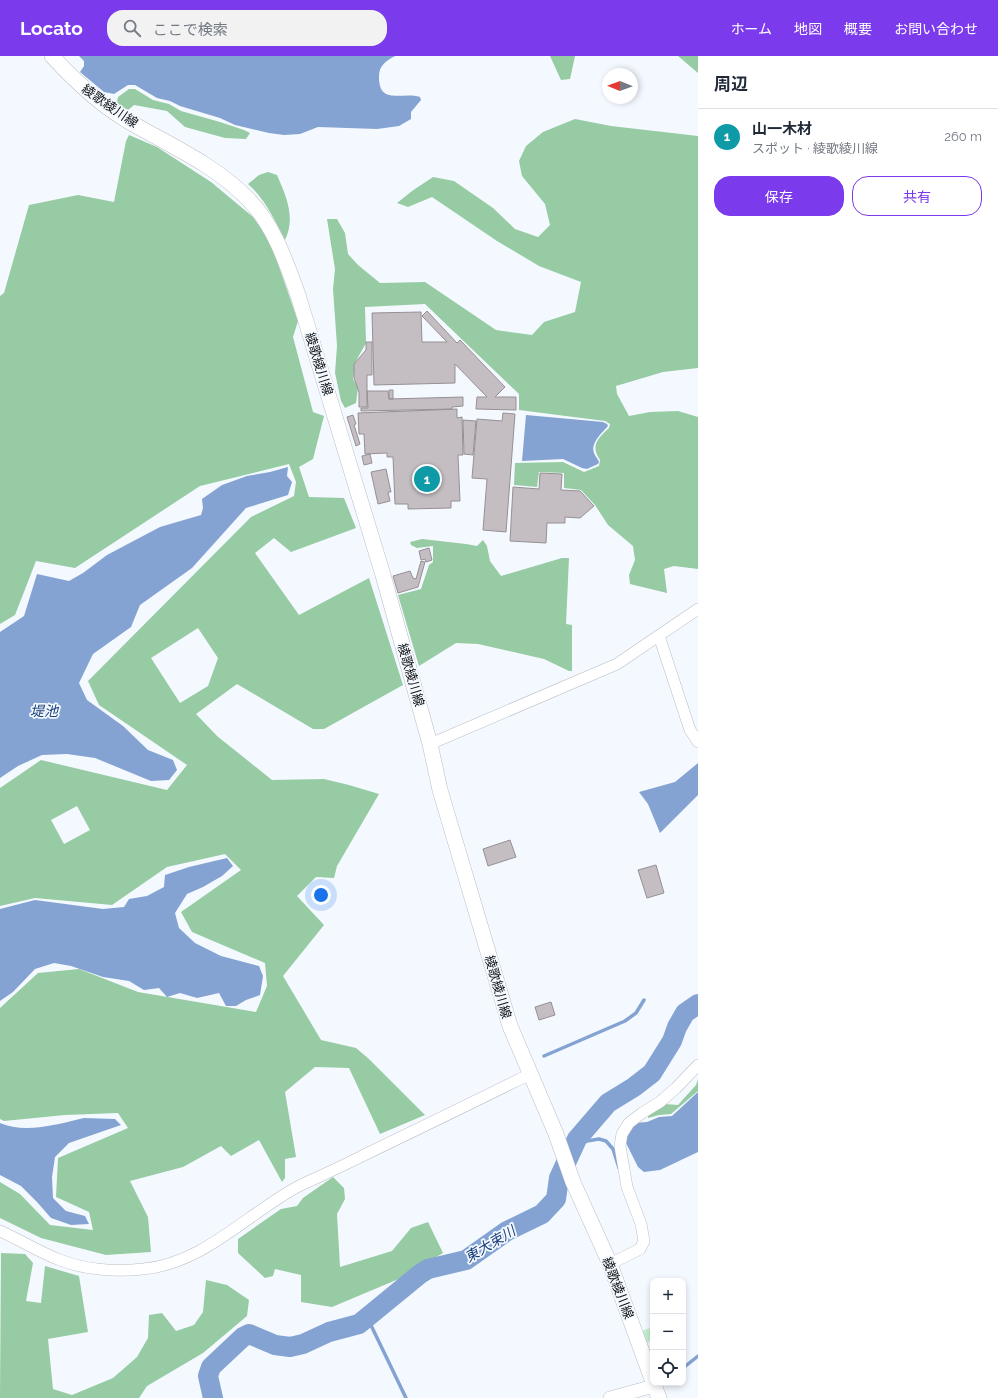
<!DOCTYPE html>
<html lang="ja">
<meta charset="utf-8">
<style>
body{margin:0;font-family:Raleway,"Noto Sans JP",sans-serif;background:#f2f2f3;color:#1f2937}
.controls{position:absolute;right:12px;bottom:12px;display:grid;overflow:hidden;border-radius:8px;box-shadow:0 2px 6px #0003}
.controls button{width:36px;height:36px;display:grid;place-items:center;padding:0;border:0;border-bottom:1px solid #e0e1e3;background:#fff;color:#1f2937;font:20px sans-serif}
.compass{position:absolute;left:602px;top:12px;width:36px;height:36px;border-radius:50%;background:#fff;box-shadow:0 2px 6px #0003;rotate:271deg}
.you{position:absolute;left:321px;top:839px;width:14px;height:14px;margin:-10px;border:3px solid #fff;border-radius:50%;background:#1a73e8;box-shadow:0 0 0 6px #1a73e833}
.badge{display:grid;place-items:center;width:26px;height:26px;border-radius:50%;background:#7c3aed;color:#fff;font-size:13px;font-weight:700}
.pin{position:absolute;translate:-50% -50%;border:2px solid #fff;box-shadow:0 1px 4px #0006}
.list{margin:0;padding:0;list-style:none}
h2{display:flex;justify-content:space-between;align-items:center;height:52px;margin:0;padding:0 16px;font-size:17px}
h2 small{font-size:13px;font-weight:400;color:#747a83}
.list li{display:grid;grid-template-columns:26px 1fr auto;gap:12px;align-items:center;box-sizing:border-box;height:56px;padding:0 16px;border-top:1px solid #e0e1e3}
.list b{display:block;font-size:15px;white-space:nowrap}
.list p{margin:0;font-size:13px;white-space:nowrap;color:#747a83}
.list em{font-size:13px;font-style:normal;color:#747a83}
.actions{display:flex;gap:8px;padding:12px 16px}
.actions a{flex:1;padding:9px 0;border:1px solid #7c3aed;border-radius:16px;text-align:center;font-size:14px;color:#7c3aed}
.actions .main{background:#7c3aed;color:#fff}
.icon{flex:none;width:22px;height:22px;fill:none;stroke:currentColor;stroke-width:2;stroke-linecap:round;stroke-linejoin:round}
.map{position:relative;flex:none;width:698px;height:1342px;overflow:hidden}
header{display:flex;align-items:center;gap:24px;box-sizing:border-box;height:56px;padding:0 20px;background:#7c3aed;color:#fff}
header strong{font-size:19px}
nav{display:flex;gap:22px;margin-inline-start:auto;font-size:14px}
.search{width:280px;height:36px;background:#f2f2f3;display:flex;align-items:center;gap:10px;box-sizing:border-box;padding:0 14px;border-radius:16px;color:#747a83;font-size:15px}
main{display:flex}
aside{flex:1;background:#fff}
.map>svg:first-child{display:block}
.green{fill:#c3efcd}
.forest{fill:#96cba3;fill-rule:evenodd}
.water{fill:#84a3d2}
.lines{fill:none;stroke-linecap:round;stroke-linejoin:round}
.stream{stroke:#84a3d2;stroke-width:3.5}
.river{stroke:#84a3d2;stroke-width:20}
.building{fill:#c4bec2;stroke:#969094}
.minor-casing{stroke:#babec4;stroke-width:12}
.tertiary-casing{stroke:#babec4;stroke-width:14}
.secondary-casing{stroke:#babec4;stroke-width:16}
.minor{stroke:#fff;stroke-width:11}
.tertiary{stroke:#fff;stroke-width:13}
.secondary{stroke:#fff;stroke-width:15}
.labels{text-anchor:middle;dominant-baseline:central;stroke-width:3.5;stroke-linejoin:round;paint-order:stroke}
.street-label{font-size:13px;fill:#0e1012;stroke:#f4f9ff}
.water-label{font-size:14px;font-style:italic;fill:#1b407b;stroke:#f4f9ff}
</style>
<header>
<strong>Locato</strong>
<div class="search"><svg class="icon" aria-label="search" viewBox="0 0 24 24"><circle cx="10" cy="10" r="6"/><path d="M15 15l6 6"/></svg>ここで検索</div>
<nav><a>ホーム</a><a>地図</a><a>概要</a><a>お問い合わせ</a></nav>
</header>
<main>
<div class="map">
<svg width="698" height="1342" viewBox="0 0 698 1342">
<rect width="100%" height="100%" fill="#f4f9ff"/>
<path class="green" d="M653 1271V1283L647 1287 642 1275Z"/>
<path class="forest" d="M550 0H575L570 23 561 24Z
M678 0H698V17Z
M129 33H135L153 44 169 48 181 55 220 66 244 74 250 77 246 83 225 82 185 71 167 55 134 49 128 54 116 49 118 41Z
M575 63 611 70 698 80V312L663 316 616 330 617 338 629 360 650 356 678 355 698 361V513L674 510 664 513 667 537 630 528 629 519 635 504 633 490 608 469 595 449 581 434 564 432V417L539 416 537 431 514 429 515 407 563 406 584 416 599 410 600 404C590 390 598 382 609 372L610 368 605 365 519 354V338L425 248 365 251 366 287 356 305 353 323 358 332 356 347 345 352 341 345 335 317 337 290 333 233 335 213 327 163H337L345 177 348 198 358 209 380 227 425 226 496 274 532 279 544 266 575 256 581 226 539 210 497 185 432 141 408 151 397 147 412 135 433 121 454 125 493 152 515 173 538 181 550 169 545 148 522 120 519 105 526 90 543 76Z
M129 79 157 91 211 126 253 161 270 185 298 265 293 281 313 356 324 360 313 403 299 411 309 441 344 442 356 472 291 496 274 482 255 497 299 559 369 522 403 629 324 673H313L237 628 196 658 217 680 272 724 324 723 349 729 379 738 337 810 334 822 316 821 297 840 324 869 283 920 321 984 356 992 369 1003 425 1059 380 1078 349 1012 315 1011 285 1036 296 1101 285 1103V1122L282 1126 259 1084 231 1100 221 1090 183 1111 130 1125 148 1161 151 1196 106 1199 41 1182 0 1162V1126L20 1138 50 1169 93 1174 89 1156 56 1141 58 1102 128 1072 118 1057 65 1059 4 1065 0 1063V952L38 917 79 913 138 936 256 956 267 930 265 907 192 876 181 856 241 814 225 798 167 811 112 849 35 842 0 850V732L41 704 167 734 187 709 99 649 88 625 251 461 294 440 296 426 289 408 200 430 75 512 36 505 15 559 0 568V240L4 237 29 149 78 139 114 146 126 85ZM198 572 218 602 208 630 180 647 151 602ZM77 750 90 774 64 788 51 764Z
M268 116 277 119C286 140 296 161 285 184 274 163 265 143 248 128L259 119Z
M422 483 466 488 477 490 483 484 487 490 490 505 501 520 562 502H569L566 568 572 569V615H569L544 603 478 588 456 587 419 610 398 539 421 533 429 509 433 506V490L417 492 411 489 410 486Z
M698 1023V1035L671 1058 659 1059 648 1062V1058L664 1048 678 1049 696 1029Z
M333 1121 344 1132 345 1143 337 1158 340 1211 392 1195 411 1172 428 1166 443 1197 401 1222 332 1251 301 1246V1219L275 1213 273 1220 265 1222 238 1197V1183L281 1153 297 1150 303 1142Z
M1 1197 25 1198 33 1207 26 1245 41 1247 45 1210 79 1220 88 1276 48 1283 53 1333 72 1339 113 1322 137 1301 148 1282 149 1259 162 1257 176 1275 194 1269 203 1256 206 1224 227 1229 249 1244 247 1260 203 1297 147 1330 139 1342H0Z"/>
<path class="water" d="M79 0H395C386 5 379 9 379 21 379 50 403 35 420 41L421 44 411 56V63L399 70 377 73 318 71 300 78 284 79 269 77 235 69 220 62 180 50 170 45 157 42 135 29H128L114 38 104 36 80 16 84 10V5Z
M526 359 603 366 607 368 608 370C602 377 590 387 594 397 595 400 598 403 599 406L598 408 587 413 582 412 563 403 522 405Z
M288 411 287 420 292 426 288 439 246 452 192 512 140 549 131 571 93 598 79 627 87 644 123 670 148 694 173 704 177 714 169 724 151 725 95 702 67 698 42 699 18 710 0 722V576L24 560 37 518 69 525 83 517 107 499 160 471 201 459 203 452 202 443 222 429 247 420 270 416Z
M698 707V739L660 777 648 748 639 736 675 726Z
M227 802 233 810 222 820 203 831 187 838 175 857 179 872 195 887 221 900 259 910 263 920 260 939 246 944 236 950H226L219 937 197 942 180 937 167 941 159 932 144 934 129 925 103 921 71 910 54 907 35 913 13 936 0 945V853L35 844 103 853 124 851 129 843 147 840 164 831 165 819 189 811Z
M698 1036V1096L660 1114 644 1116 638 1111 625 1085 634 1067 647 1066 659 1061 672 1060Z
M84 1062 115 1063 121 1069 69 1087 55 1101 52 1121 53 1142 66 1155 85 1160 89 1168 71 1169 51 1162 37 1146 21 1130 0 1119V1067C25 1078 59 1068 84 1062Z"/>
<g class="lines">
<path class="stream" d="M544 1000 625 965 636 957 644 944
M577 1083 587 1085 599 1083 606 1085 613 1093 619 1112
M367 1261 406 1342
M683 1312 698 1300"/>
<path class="river" d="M213 1342 208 1320 211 1311 243 1281 249 1278 275 1289 290 1291 303 1288 329 1276 359 1268 420 1218 428 1213 466 1204 507 1175 542 1158 556 1143 559 1122 577 1083 608 1047 634 1031 652 1017 672 985 677 971 685 957 698 948"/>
</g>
<path class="building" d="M427 255 457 287 460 284 505 331 495 341H516V354L476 353 477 341H487L455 308V327L374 329 372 257 421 256 422 286H447L422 260Z
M366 286H372V319H367V351H359V336L354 322V308L366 294Z
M389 334H393V343H389Z
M367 335H388L389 343 463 341V350L452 351V353L361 355V352H368Z
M457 353V362L462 361 463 399H458L460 445H451V452L408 453V448H395L393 401H387V397L365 398 364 378H359L358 357Z
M503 357 515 358 506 476 483 474 487 423 472 422 477 363 502 365Z
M353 359 356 368 354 369 360 388 356 390 347 361Z
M463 364 476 365 473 399 464 398Z
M370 398 372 407 364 409 362 400Z
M386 413 391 436H388L390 445 378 448 371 416Z
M540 417 562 418 561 434 580 435 594 450 580 462 565 461V467H547L546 487 510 485 513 431 539 433Z
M429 492 432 504 426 506 425 503 421 504 419 495Z
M421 505 425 506 418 531 398 537 393 520 410 515 413 522 416 523Z
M510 784 516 801 488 810 483 793Z
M656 809 664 837 647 842 638 814Z
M551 946 555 959 539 964 535 951Z"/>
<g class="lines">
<defs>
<path id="minor" d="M659 580 690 674 698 686
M430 688 617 608 698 553
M0 1175C20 1184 39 1196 60 1204 85 1214 117 1216 143 1213 203 1208 248 1157 299 1130 320 1120 341 1111 362 1100 418 1073 474 1046 530 1018
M610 1208 640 1193 644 1185 641 1168 627 1131 620 1090 622 1078 629 1067 642 1057 660 1046 676 1032 698 1009"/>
<path id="tertiary" d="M610 1342 654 1330"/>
<path id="secondary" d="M52 0C75 25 99 48 128 65 169 89 214 108 248 143 274 169 286 206 298 239L383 519 430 688 440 734 510 970 556 1078 573 1126 610 1208 653 1326
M653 1327 659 1342"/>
</defs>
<use href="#minor" class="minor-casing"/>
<use href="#tertiary" class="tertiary-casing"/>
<use href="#secondary" class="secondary-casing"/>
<use href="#minor" class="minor"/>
<use href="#tertiary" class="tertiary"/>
<use href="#secondary" class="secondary"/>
</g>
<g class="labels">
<g class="street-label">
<text transform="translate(110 50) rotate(35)">綾歌綾川線</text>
<text transform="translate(319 308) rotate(73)">綾歌綾川線</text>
<text transform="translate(411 619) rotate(74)">綾歌綾川線</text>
<text transform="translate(498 931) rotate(74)">綾歌綾川線</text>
<text transform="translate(618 1232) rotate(69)">綾歌綾川線</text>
</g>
<g class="water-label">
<text x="44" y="655">堤池</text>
<text transform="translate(490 1188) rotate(-31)">東大束川</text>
</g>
</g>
</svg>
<div class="controls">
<button>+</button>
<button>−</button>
<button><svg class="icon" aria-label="locate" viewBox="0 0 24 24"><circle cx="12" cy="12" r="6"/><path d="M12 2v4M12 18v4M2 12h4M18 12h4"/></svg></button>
</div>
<svg class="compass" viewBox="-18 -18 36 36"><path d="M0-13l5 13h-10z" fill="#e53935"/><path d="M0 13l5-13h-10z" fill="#747a83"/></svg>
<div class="you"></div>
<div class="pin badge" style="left:427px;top:423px;background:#0f9aa8">1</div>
</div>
<aside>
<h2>周辺<small></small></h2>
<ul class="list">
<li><span class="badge" style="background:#0f9aa8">1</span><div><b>山一木材</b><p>スポット · 綾歌綾川線</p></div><em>260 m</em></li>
</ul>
<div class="actions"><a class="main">保存</a><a>共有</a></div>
</aside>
</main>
